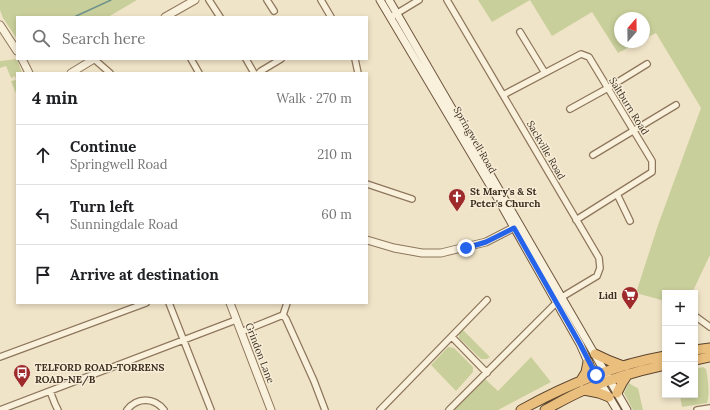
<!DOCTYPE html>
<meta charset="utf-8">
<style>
body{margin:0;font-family:Lora,serif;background:#f6f6f6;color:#202124}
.controls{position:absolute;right:12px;bottom:12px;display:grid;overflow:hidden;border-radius:0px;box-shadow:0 2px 6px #0003}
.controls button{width:36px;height:36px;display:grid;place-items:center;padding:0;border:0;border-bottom:1px solid #e0e0e0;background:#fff;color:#202124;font:20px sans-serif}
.compass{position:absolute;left:614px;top:12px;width:36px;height:36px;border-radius:50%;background:#fff;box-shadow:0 2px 6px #0003;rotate:20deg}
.stop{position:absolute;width:12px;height:12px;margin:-9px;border:3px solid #2563eb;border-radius:50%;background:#fff}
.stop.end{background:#2563eb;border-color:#fff;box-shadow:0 1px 4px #0008}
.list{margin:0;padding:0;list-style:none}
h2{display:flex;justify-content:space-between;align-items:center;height:52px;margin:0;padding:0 16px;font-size:17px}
h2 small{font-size:13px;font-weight:400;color:#757577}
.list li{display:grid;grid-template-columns:26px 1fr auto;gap:12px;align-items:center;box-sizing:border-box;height:60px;padding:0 16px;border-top:1px solid #e0e0e0}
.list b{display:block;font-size:15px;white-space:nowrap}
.list p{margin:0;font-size:13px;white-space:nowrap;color:#757577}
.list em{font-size:13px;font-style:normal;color:#757577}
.icon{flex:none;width:22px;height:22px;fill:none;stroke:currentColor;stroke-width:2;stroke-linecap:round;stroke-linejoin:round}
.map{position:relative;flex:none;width:710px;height:410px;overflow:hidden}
.search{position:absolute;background:#fff;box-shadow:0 2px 6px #0003;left:16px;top:16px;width:352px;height:44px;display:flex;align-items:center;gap:10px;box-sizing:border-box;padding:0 14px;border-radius:0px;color:#757577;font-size:15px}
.panel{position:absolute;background:#fff;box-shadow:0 2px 6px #0003;left:16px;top:72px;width:352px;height:232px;border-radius:0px}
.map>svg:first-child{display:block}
.green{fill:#c9cf9b}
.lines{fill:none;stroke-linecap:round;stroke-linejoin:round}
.stream{stroke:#6f938a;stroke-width:1.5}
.minor-casing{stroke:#8d765c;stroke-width:8}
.tertiary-casing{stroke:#8d765c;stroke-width:9}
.secondary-casing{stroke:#6f573f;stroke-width:9}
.trunk-casing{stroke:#5b4430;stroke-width:11}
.minor{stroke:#faf1dc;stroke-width:5.5}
.tertiary{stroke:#faf1dc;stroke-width:7}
.secondary{stroke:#faf1dc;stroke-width:7}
.trunk{stroke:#eabe7c;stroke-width:9}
.route{stroke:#2563eb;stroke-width:5}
.labels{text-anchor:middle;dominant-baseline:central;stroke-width:3;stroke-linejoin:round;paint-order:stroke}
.street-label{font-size:10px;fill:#3d2e20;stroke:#f7eed8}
.poi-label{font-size:10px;font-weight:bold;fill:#3d2e20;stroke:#f7eed8;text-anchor:start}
</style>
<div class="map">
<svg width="710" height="410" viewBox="0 0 710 410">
<rect width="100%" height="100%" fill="#f0e4c8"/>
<path class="green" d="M0 0H137L108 17H17V39L3 18 0 10Z
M478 0H710V255L692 293H665V301L636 293 658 225 701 108 656 33 644 39V18H620V42H639L618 53 592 12 552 36 530 0 492 22Z
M17 59 22 73H17V96L11 81 16 80 15 76 11 78 6 66 0 68V61Z
M462 329 490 357 487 359H481L459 338V331Z
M448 347 454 348 473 367V372L456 391 431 365Z
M531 357 551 382 498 410H454L485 379 498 391Z
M703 367 706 369C708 379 710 394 707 403L682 407 680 395H695V369Z
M629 383 635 387 638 388 643 410H633L624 393 628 384Z"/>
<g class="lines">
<path class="stream" d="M74 17 111 0"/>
<defs>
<path id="minor" d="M209 0 220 17
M267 0 274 11
M321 0 331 17
M447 0 599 258 600 268 597 276 562 297
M391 17 419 0
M520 32 545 73
M94 59 110 73
M191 59 199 73
M246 59 254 73
M355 59 358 73
M259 73 261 71 281 59
M503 95 581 54 589 57 652 161V172L576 220
M570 109 608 88 647 64
M593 155 676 105
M367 184 412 199
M617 194 630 221
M169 303 211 410
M283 315 286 319 314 381 325 410
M283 315 287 303
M695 316 710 327
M241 332 283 315
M452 337 487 373
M0 357 146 303
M50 391 55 404 58 410
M0 410 236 320
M127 410C137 397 154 397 164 410
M380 410 487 300
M449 410 556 303
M697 410 710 408"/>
<path id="tertiary" d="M165 17 195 0
M0 25 17 51
M22 59 29 73
M71 73 94 59
M367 240 394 248 422 253H441L486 242 519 225
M230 303 271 410"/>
<path id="secondary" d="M380 0 494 192 580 344 588 362 617 410
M389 0 627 410"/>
<path id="trunk" d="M695 350 710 348
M595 354 610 361 623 366
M695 360 710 357
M580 382 586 372 588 362
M584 390 599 393 609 397
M617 393 622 383 628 374
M521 410C566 385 614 365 665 356
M545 410C558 403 570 396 584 390 610 379 637 371 665 365"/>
</defs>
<use href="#minor" class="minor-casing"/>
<use href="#tertiary" class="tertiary-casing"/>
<use href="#secondary" class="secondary-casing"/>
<use href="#trunk" class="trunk-casing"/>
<use href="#minor" class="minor"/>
<use href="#tertiary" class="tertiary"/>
<use href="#secondary" class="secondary"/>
<use href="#trunk" class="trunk"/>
</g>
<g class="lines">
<path class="route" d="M466 248 486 242 514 228 580 344 596 375"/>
</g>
<defs>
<symbol id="church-pin" viewBox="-11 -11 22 30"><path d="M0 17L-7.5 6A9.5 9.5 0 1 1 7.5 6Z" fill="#9e2a2b" stroke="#f7eed8"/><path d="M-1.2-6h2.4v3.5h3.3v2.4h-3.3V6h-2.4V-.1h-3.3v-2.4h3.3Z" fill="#fff"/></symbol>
<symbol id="supermarket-pin" viewBox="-11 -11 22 30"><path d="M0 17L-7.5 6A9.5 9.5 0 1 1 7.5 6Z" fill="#9e2a2b" stroke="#f7eed8"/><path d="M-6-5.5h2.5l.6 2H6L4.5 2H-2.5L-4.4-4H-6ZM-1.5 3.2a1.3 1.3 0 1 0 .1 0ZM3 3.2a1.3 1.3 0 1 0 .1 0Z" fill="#fff"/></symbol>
<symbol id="bus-pin" viewBox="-11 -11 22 30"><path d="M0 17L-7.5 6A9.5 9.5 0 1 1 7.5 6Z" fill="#9e2a2b" stroke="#f7eed8"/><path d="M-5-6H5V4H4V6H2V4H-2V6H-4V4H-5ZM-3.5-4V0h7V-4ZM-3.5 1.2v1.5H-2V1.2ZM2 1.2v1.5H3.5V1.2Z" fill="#fff"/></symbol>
</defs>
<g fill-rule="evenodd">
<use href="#church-pin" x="447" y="187" width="20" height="27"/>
<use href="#supermarket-pin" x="620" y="285" width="20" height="27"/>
<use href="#bus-pin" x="12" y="363" width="20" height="27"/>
</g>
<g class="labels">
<g class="street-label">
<text transform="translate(629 106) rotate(58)">Saltburn Road</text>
<text transform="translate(475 140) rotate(60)">Springwell Road</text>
<text transform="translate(546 150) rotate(60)">Sackville Road</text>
<text transform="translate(260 353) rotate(69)">Grindon Lane</text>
</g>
<g class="poi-label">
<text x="470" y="191">St Mary's &amp; St<tspan x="470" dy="12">Peter's Church</tspan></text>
<text x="617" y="295" text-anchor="end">Lidl</text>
<text x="35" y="367">TELFORD ROAD-TORRENS<tspan x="35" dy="12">ROAD-NE/B</tspan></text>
</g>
</g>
</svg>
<div class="controls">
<button>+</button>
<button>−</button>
<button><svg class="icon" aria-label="layers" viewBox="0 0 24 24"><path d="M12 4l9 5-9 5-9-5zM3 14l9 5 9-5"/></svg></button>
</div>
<svg class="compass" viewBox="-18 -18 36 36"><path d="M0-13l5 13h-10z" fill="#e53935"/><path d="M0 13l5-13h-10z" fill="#757577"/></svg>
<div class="stop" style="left:596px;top:375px"></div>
<div class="stop end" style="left:466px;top:248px"></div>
<div class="search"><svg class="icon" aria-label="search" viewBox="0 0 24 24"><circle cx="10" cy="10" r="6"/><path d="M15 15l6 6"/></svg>Search here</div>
<section class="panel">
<h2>4 min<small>Walk · 270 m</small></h2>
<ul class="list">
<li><svg class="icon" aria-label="ahead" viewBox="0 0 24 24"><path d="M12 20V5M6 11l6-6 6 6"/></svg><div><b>Continue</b><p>Springwell Road</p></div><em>210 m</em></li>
<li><svg class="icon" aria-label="left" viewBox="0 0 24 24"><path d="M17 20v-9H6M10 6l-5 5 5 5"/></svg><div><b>Turn left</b><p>Sunningdale Road</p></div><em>60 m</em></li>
<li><svg class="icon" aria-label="arrive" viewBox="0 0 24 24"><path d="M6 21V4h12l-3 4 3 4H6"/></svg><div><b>Arrive at destination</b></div></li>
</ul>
</section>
</div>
